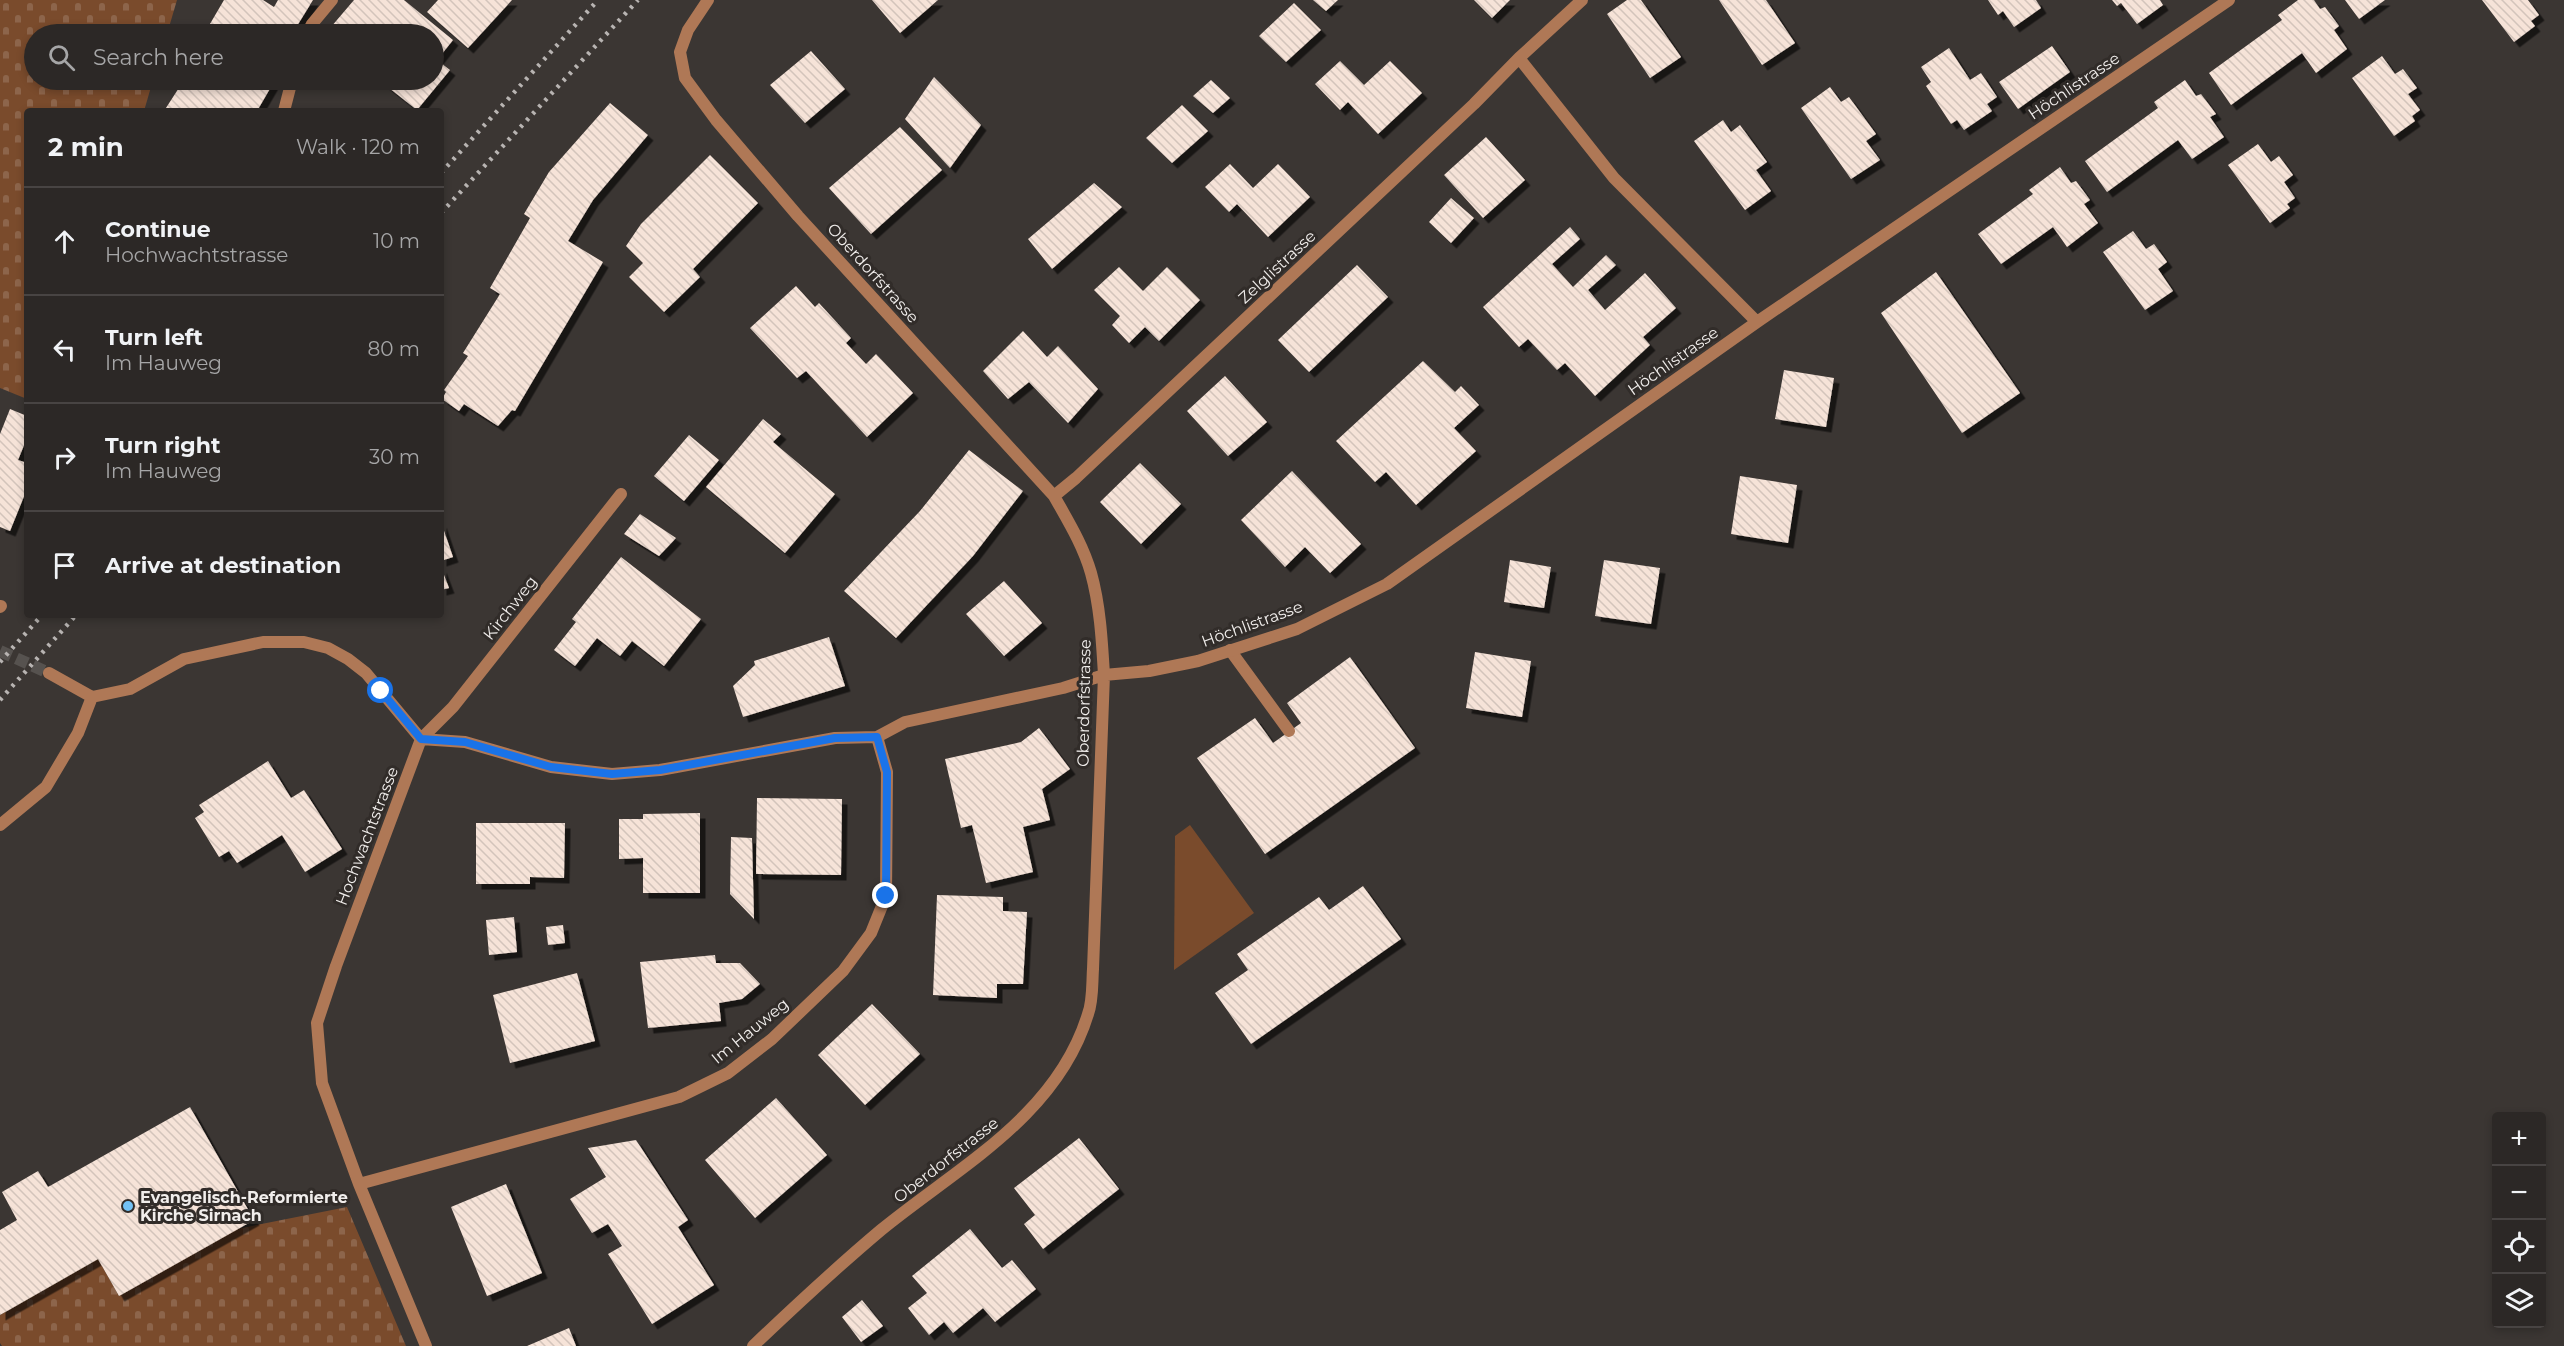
<!DOCTYPE html>
<meta charset="utf-8">
<style>
body{margin:0;font-family:Montserrat,sans-serif;background:#383432;color:#f1f3f6}
.controls{position:absolute;right:18px;bottom:18px;display:grid;overflow:hidden;border-radius:6px;box-shadow:0 3px 9px #0003}
.controls button{width:54px;height:54px;display:grid;place-items:center;padding:0;border:0;border-bottom:2px solid #484443;background:#2c2826;color:#f1f3f6;font:30px sans-serif}
.stop{position:absolute;width:18px;height:18px;margin:-14px;border:4px solid #1a73e8;border-radius:50%;background:#fff}
.stop.end{background:#1a73e8;border-color:#fff;box-shadow:0 2px 6px #0008}
.list{margin:0;padding:0;list-style:none}
h2{display:flex;justify-content:space-between;align-items:center;height:78px;margin:0;padding:0 24px;font-size:26px}
h2 small{font-size:20px;font-weight:400;color:#a6a6a7}
.list li{display:grid;grid-template-columns:39px 1fr auto;gap:18px;align-items:center;box-sizing:border-box;height:108px;padding:0 24px;border-top:2px solid #484443}
.list b{display:block;font-size:22px;white-space:nowrap}
.list p{margin:0;font-size:20px;white-space:nowrap;color:#a6a6a7}
.list em{font-size:20px;font-style:normal;color:#a6a6a7}
.icon{flex:none;width:33px;height:33px;fill:none;stroke:currentColor;stroke-width:2;stroke-linecap:round;stroke-linejoin:round}
.map{position:relative;flex:none;width:2564px;height:1346px;overflow:hidden}
.search{position:absolute;background:#2c2826;box-shadow:0 3px 9px #0003;left:24px;top:24px;width:420px;height:66px;display:flex;align-items:center;gap:15px;box-sizing:border-box;padding:0 21px;border-radius:33px;color:#a6a6a7;font-size:22px}
.panel{position:absolute;background:#2c2826;box-shadow:0 3px 9px #0003;left:24px;top:108px;width:420px;height:510px;border-radius:6px}
.map>svg:first-child{display:block}
.green{fill:#7a4b2c}
.cemetery{fill:url(#cemetery-stones)}
.building{fill:url(#building-back-hatch);filter:url(#shadow)}
.lines{fill:none;stroke-linecap:round;stroke-linejoin:round}
.street-tunnel{stroke:#56524f;stroke-width:12;stroke-dasharray:12 6;stroke-linecap:butt}
.lane{stroke:#af7856;stroke-width:12}
.street{stroke:#af7856;stroke-width:12}
.rail{stroke:#b8b4b2;stroke-width:4.5;stroke-dasharray:3 6;stroke-linecap:butt}
.route{stroke:#1a73e8;stroke-width:8}
.poi-dot{fill:#72c1f5;stroke:#312c29;stroke-width:2}
.labels{text-anchor:middle;dominant-baseline:central;stroke-width:6;stroke-linejoin:round;paint-order:stroke}
.street-label{font-size:16px;fill:#f1eeec;stroke:#312c29}
.poi-label{font-size:16px;font-weight:bold;fill:#f1eeec;stroke:#312c29;text-anchor:start}
</style>
<div class="map">
<svg width="2564" height="1346" viewBox="0 0 2564 1346">
<defs>
<pattern id="cemetery-stones" width="16" height="16" patternUnits="userSpaceOnUse" patternTransform="scale(1.5)"><rect width="16" height="16" fill="#7a4b2c"/><path d="M2 7V4a2 2 0 0 1 4 0v3zM10 15v-3a2 2 0 0 1 4 0v3z" fill="#8d654b"/></pattern>
<pattern id="building-back-hatch" width="6" height="6" patternUnits="userSpaceOnUse" patternTransform="scale(1.5)"><rect width="6" height="6" fill="#f6e3d8"/><path d="M-1 5l2 2M0 0l6 6M5-1l2 2" fill="none" stroke="#d3c4bb"/></pattern>
<filter id="shadow"><feDropShadow dx="5.5" dy="5.5" stdDeviation="0" flood-color="#0009"/></filter>
</defs>
<rect width="100%" height="100%" fill="#3b3633"/>
<path class="green" d="M1190 825 1254 913 1174 970 1175 836Z"/>
<path class="cemetery" d="M0 0H177L167 34H34V80H153L144 111H27V399L0 388Z
M347 1207 406 1346H2L0 1343V1315L98 1259 119 1296 237 1229Z"/>
<path class="building" d="M224 0H263L274 7 278 0H313L292 34H216L207 29Z
M354 0H404L453 40 437 60 450 70 417 110 379 80H434V34H325Z
M438 0H512L468 48 427 12Z
M872 0H938L900 33Z
M1313 0H1338L1326 11Z
M1474 0H1510L1492 18Z
M1627 0H1641L1681 57 1650 78 1607 14Z
M1719 0H1766L1795 43 1762 65Z
M1988 0H2036L2041 8 2014 27 2003 11 1998 15Z
M2112 0H2160L2163 5 2137 24 2121 3 2117 6Z
M2298 0H2314L2320 9 2325 7 2339 26 2334 30 2347 49 2316 73 2302 53 2231 105 2209 73 2282 20 2278 15Z
M2345 0H2385L2359 19Z
M2482 0H2528L2539 15 2531 21 2535 26 2514 42Z
M1294 3 1321 30 1286 62 1259 36Z
M2052 46 2070 72 2018 109 1999 82Z
M1949 48 1970 80 1981 73 1997 97 1987 104 1992 111 1964 130 1957 120 1951 124 1926 86 1931 82 1921 67Z
M811 51 845 89 805 123 770 85Z
M2382 56 2395 74 2403 69 2417 88 2408 94 2420 110 2412 116 2415 121 2394 136 2352 78Z
M1340 61 1364 85 1390 61 1422 93 1378 134 1348 102 1340 110 1315 84Z
M934 77 981 125 950 168 905 119Z
M184 80 200 82 201 80H275L257 111H164Z
M1211 80 1230 98 1213 113 1193 96Z
M2185 80 2196 96 2201 94 2216 114 2210 117 2224 137 2192 159 2178 140 2107 192 2085 161 2158 108 2154 102Z
M1830 87 1841 102 1849 97 1876 134 1866 141 1880 160 1851 179 1801 108Z
M610 103 648 135 593 200 568 241 603 262 515 411 512 410 498 426 464 404 459 411 442 399 446 392 444 390 468 356 463 353 500 294 490 288 530 218 524 214 549 172Z
M1182 105 1208 131 1172 163 1146 138Z
M1723 120 1731 132 1740 125 1767 162 1756 170 1771 191 1745 210 1694 141Z
M900 127 942 170 871 234 829 188Z
M1486 137 1525 180 1483 218 1444 175Z
M2258 144 2271 162 2279 156 2293 175 2284 182 2295 198 2287 204 2290 208 2270 223 2228 165Z
M710 155 758 203 693 269 700 277 664 312 629 277 643 263 626 246 641 224Z
M1230 164 1253 188 1278 164 1310 197 1268 237 1237 204 1229 212 1205 187Z
M2060 167 2071 183 2076 181 2090 200 2084 204 2098 223 2067 247 2053 227 2001 264 1978 234 2033 194 2029 190Z
M1094 183 1122 207 1052 269 1028 239Z
M1451 198 1474 218 1451 243 1429 222Z
M1570 227 1580 239 1552 264 1573 287 1606 255 1616 265 1588 290 1605 310 1645 273 1676 308 1643 337 1650 345 1595 396 1565 363 1557 370 1528 339 1519 347 1483 307Z
M2133 231 2146 249 2154 244 2167 262 2158 269 2173 291 2145 310 2103 252Z
M1357 265 1388 297 1309 372 1278 340Z
M1119 267 1143 291 1167 267 1200 300 1159 341 1145 327 1129 343 1112 325 1120 316 1094 290Z
M1936 272 2020 393 1962 433 1881 313Z
M796 286 815 307 819 303 851 338 846 343 866 364 876 354 913 393 867 437 806 371 797 378 750 328Z
M1023 331 1047 357 1058 346 1098 389 1068 423 1029 382 1008 399 983 371Z
M1423 361 1455 392 1461 386 1479 405 1454 428 1476 451 1416 505 1386 472 1375 482 1336 441Z
M1784 370 1834 378 1826 427 1775 419Z
M1225 376 1267 422 1228 456 1187 411Z
M10 409 27 416V438L18 460 27 463V489L10 531 0 527V434Z
M763 419 781 434 773 442 835 494 785 553 706 487Z
M689 435 719 460 684 501 654 476Z
M969 450 1023 491 973 556 896 638 844 591 920 511Z
M1140 463 1181 504 1141 544 1100 502Z
M1292 471 1361 544 1330 573 1305 547 1285 567 1241 520Z
M1740 476 1797 485 1788 543 1731 534Z
M640 514 676 538 659 556 624 534Z
M441 522 453 557 441 561Z
M621 557 701 619 664 666 632 641 620 656 597 638 575 666 554 650 576 622 572 619Z
M1510 560 1551 567 1544 608 1504 602Z
M1604 560 1660 568 1651 624 1595 616Z
M441 567 449 588 441 590Z
M1004 581 1042 623 1004 656 966 614Z
M829 637 845 686 743 717 733 686 755 665 754 661Z
M1475 652 1531 661 1522 717 1466 708Z
M1350 657 1415 748 1265 854 1197 758 1255 718 1273 743 1301 723 1287 703Z
M1039 728 1070 769 1042 789 1050 820 1023 827 1033 872 986 883 972 825 961 828 945 759 1021 742Z
M268 761 291 798 304 790 342 849 305 872 282 835 237 863 229 851 219 857 195 818 204 812 199 805Z
M757 798 842 799 841 875 756 874Z
M700 813V893H643V858L619 859V819H643V814Z
M476 823H565L564 878 530 877V884H476Z
M731 837 752 838 754 919 730 894Z
M1363 886 1401 939 1251 1044 1215 993 1248 970 1237 954 1319 897 1329 910Z
M937 895 1003 897V911L1027 912 1023 984H997V998L933 995Z
M514 917 517 952 489 955 486 920Z
M563 925 565 943 548 945 546 927Z
M715 955 716 963H740L760 984 742 999 719 1003 721 1021 648 1028 640 962Z
M577 973 595 1041 510 1063 493 995Z
M872 1004 920 1054 865 1105 818 1055Z
M776 1098 827 1155 755 1218 705 1160Z
M190 1107 254 1220 119 1296 98 1259 0 1315V1230L17 1220 2 1192 38 1171 48 1187Z
M1079 1138 1119 1189 1043 1249 1024 1224 1035 1215 1014 1188Z
M636 1140 688 1220 678 1227 714 1285 652 1324 608 1254 622 1246 608 1224 592 1233 570 1199 606 1177 588 1148Z
M506 1184 542 1273 487 1296 451 1207Z
M970 1229 1002 1268 1012 1260 1036 1289 995 1322 983 1308 953 1333 944 1322 929 1335 908 1308 927 1293 912 1276Z
M862 1300 883 1326 861 1342 842 1317Z
M569 1328 576 1346H527Z"/>
<g class="lines">
<path class="street-tunnel" d="M0 651 49 673"/>
<path class="lane" d="M1230 650 1289 731"/>
<path class="street" d="M708 0 688 30 680 52 685 78 716 120 798 216 1054 496C1068 521 1083 545 1091 573 1100 605 1102 641 1104 675L1093 969C1092 984 1093 1001 1088 1014 1057 1116 958 1167 881 1230 837 1267 794 1307 753 1346
M307 34 312 24 332 0
M1519 58 1614 178 1757 322
M284 111 292 80
M1054 496 1076 478 1474 104 1519 58 1582 0
M0 607 1 606
M49 673 92 697 130 689 184 659 263 642H304L328 648 348 659 366 673 421 739 336 966 317 1023 322 1083 359 1184 426 1346
M421 739 465 742 551 767 612 774 660 770 835 738 877 737 905 722 1063 688 1104 675 1149 671 1198 661 1297 629 1387 584 1757 322 2229 0
M421 739 453 707 621 494
M0 825 46 787 78 733 92 697
M359 1184 679 1097 728 1073 772 1039 843 971 871 933 886 896 887 772 877 737"/>
<path class="rail" d="M441 173 598 0
M441 213 638 0
M0 662 42 615
M0 700 76 615"/>
</g>
<g class="lines">
<path class="route" d="M381 691 421 739 465 742 551 767 612 774 660 770 835 738 877 737 887 772 886 896"/>
</g>
<circle class="poi-dot" cx="128" cy="1206" r="6"/>
<g class="labels">
<g class="street-label">
<text transform="translate(2074 86) rotate(-34)">Höchlistrasse</text>
<text transform="translate(1277 267) rotate(-43)">Zelglistrasse</text>
<text transform="translate(873 273) rotate(48)">Oberdorfstrasse</text>
<text transform="translate(1673 361) rotate(-35)">Höchlistrasse</text>
<text transform="translate(510 608) rotate(-52)">Kirchweg</text>
<text transform="translate(1252 624) rotate(-20)">Höchlistrasse</text>
<text transform="translate(1084 703) rotate(-89)">Oberdorfstrasse</text>
<text transform="translate(367 836) rotate(-69)">Hochwachtstrasse</text>
<text transform="translate(750 1031) rotate(-39)">Im Hauweg</text>
<text transform="translate(946 1160) rotate(-38)">Oberdorfstrasse</text>
</g>
<g class="poi-label">
<text x="140" y="1197">Evangelisch-Reformierte<tspan x="140" dy="18">Kirche Sirnach</tspan></text>
</g>
</g>
</svg>
<div class="controls">
<button>+</button>
<button>−</button>
<button><svg class="icon" aria-label="locate" viewBox="0 0 24 24"><circle cx="12" cy="12" r="6"/><path d="M12 2v4M12 18v4M2 12h4M18 12h4"/></svg></button>
<button><svg class="icon" aria-label="layers" viewBox="0 0 24 24"><path d="M12 4l9 5-9 5-9-5zM3 14l9 5 9-5"/></svg></button>
</div>
<div class="stop" style="left:381px;top:691px"></div>
<div class="stop end" style="left:886px;top:896px"></div>
<div class="search"><svg class="icon" aria-label="search" viewBox="0 0 24 24"><circle cx="10" cy="10" r="6"/><path d="M15 15l6 6"/></svg>Search here</div>
<section class="panel">
<h2>2 min<small>Walk · 120 m</small></h2>
<ul class="list">
<li><svg class="icon" aria-label="ahead" viewBox="0 0 24 24"><path d="M12 20V5M6 11l6-6 6 6"/></svg><div><b>Continue</b><p>Hochwachtstrasse</p></div><em>10 m</em></li>
<li><svg class="icon" aria-label="left" viewBox="0 0 24 24"><path d="M17 20v-9H6M10 6l-5 5 5 5"/></svg><div><b>Turn left</b><p>Im Hauweg</p></div><em>80 m</em></li>
<li><svg class="icon" aria-label="right" viewBox="0 0 24 24"><path d="M7 20v-9h11M14 6l5 5-5 5"/></svg><div><b>Turn right</b><p>Im Hauweg</p></div><em>30 m</em></li>
<li><svg class="icon" aria-label="arrive" viewBox="0 0 24 24"><path d="M6 21V4h12l-3 4 3 4H6"/></svg><div><b>Arrive at destination</b></div></li>
</ul>
</section>
</div>
